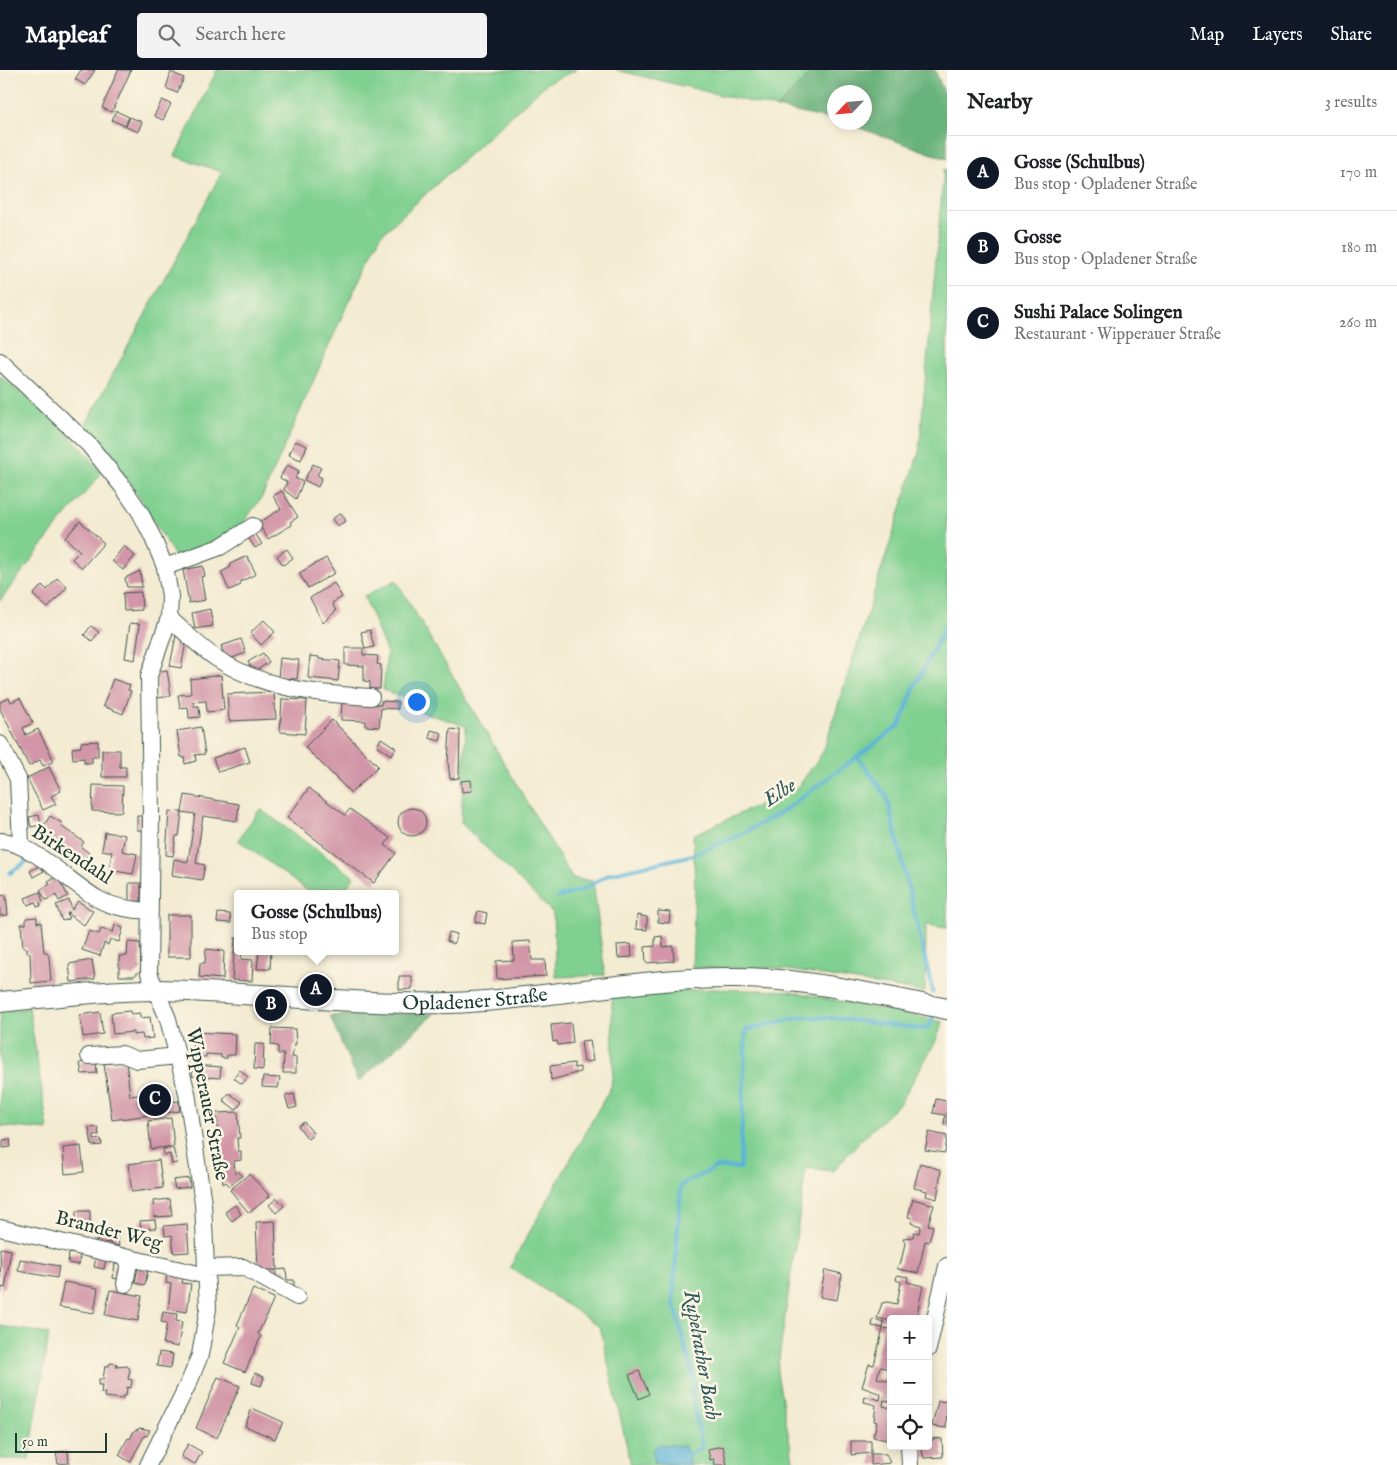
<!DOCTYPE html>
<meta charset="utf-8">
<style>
body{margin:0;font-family:"IM FELL English",serif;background:#f2f2f2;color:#202124}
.controls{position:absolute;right:15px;bottom:15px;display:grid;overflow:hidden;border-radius:5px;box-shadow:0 2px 12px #0003}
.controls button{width:45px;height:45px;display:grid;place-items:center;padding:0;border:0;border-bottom:1px solid #e0e0e0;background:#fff;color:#202124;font:25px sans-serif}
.compass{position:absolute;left:827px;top:15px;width:45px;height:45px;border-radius:50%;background:#fff;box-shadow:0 2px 12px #0003;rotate:244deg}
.scale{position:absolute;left:15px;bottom:12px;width:92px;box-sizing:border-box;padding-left:5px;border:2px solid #1f3d34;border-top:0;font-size:14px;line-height:18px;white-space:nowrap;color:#1f3d34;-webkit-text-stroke:4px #fcf5e5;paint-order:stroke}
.you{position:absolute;left:416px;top:631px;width:18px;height:18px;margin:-12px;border:4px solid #fff;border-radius:50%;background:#1a73e8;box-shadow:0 0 0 8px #1a73e833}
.badge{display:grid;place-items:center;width:32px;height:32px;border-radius:50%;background:#111827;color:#fff;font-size:16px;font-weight:700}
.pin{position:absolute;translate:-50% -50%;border:2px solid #fff;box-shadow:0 1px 5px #0006}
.popup{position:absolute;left:234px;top:820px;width:165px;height:65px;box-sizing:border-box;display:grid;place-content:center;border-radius:5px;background:#fff;filter:drop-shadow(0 1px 4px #0005);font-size:16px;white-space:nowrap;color:#757577}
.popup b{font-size:19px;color:#202124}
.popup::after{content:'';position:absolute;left:50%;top:100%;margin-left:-10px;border:10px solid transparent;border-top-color:#fff}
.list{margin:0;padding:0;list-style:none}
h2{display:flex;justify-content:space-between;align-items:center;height:65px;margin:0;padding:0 20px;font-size:21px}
h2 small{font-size:16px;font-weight:400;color:#757577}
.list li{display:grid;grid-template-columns:32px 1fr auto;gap:15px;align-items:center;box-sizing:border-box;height:75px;padding:0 20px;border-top:1px solid #e0e0e0}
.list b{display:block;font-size:19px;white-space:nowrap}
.list p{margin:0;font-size:16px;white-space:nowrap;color:#757577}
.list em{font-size:16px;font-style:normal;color:#757577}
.icon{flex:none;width:28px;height:28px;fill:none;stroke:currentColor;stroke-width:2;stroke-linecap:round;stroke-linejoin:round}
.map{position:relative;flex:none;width:947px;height:1395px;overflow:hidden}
header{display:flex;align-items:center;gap:30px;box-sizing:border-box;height:70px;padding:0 25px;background:#111827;color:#fff}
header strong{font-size:24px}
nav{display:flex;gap:28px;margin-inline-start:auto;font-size:18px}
.search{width:350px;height:45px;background:#f2f2f2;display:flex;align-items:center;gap:12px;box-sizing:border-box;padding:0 18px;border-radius:5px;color:#757577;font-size:19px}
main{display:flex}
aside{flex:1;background:#fff}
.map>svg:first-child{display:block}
.green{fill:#80d091;stroke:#508662}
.forest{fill:#68b27b;stroke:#447858}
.water{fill:#5bb4d8;stroke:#3d7886}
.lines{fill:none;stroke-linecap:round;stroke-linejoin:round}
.stream{stroke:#5bb4d8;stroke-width:4}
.building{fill:#d296a8}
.minor-casing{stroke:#3f574c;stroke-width:18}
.major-casing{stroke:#3f574c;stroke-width:22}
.minor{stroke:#fff;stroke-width:16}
.major{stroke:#fff;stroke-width:20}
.labels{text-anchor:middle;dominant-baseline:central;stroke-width:5;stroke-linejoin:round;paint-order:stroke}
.street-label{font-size:20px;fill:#1f3d34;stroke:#fcf5e5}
.water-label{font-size:21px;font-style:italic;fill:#2e5b5d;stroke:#fcf5e5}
</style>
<header>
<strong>Mapleaf</strong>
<div class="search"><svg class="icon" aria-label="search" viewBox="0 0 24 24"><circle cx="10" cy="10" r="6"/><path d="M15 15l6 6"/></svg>Search here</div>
<nav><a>Map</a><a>Layers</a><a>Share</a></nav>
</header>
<main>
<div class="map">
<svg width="947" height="1395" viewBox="0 0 947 1395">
<rect width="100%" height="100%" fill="#fcf5e5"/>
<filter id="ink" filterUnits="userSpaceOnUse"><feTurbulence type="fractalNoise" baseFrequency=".02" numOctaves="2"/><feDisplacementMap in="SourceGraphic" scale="10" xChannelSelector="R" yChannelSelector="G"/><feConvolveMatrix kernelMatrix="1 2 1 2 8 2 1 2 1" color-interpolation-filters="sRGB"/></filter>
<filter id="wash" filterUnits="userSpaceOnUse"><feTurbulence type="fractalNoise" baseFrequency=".0096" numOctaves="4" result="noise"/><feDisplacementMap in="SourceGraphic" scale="20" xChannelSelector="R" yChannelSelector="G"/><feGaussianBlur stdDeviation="1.12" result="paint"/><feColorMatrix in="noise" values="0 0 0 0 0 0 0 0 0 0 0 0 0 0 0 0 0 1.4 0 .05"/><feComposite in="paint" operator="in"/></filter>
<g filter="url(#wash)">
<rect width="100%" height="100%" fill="#f3ebd2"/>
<path class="green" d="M217 0H576L547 13 381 165 347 235 262 427 242 454 209 475 175 486 133 417 85 356 222 102 175 86Z
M616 0H814L776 38Z
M944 99 947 101V858L926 855 925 922 776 898H692L695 816 693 765 798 717 823 682 919 382Z
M0 306C34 334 78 366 101 404L54 460 0 531Z
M396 510 572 808 593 811 605 905 556 907 553 843 461 753 466 656 406 637 405 628 383 620 387 583 364 526Z
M260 739 354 807 342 824H312L238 770Z
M712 919 789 921 943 952 935 973 900 1033 860 1071 833 1101 806 1098 777 1303 794 1395H631L600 1257 510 1197 611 1017 613 1000 612 926Z
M29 938 48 1060 0 1056V941Z
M0 1256 49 1264 29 1389H0Z"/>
<path class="forest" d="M814 0H935L947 30V89L845 53 864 52V22H834V50L776 38Z
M375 944H434L358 1012 330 946Z"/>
<path class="water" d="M659 1374 685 1376 690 1395 655 1393 652 1381Z"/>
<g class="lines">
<path class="stream" d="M857 686 887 727 933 922
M10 803 29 790
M558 827 582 820 609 804 693 785 742 764 785 740 900 655 914 618 947 553
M685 1387 702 1377 691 1320 696 1317 673 1229 681 1115 717 1097 740 1098 746 960 802 947 835 948 920 959 930 956 933 947"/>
</g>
<g id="blocks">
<path class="building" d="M81 0H95L85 15 75 9Z
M118 0H131L112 42 102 38Z
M171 2 184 8 177 23 166 18Z
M162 30 171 34 163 50 154 46Z
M116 41 129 47 125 56 112 50Z
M130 47 142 52 138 62 126 57Z
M295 371 307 376 301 390 289 385Z
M313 394 321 398 317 405 322 408 318 417 304 410Z
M287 395 299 401 295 408 303 412 296 429 284 420 287 412 280 408Z
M282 421 298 447 290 452 292 455 268 469 258 453 281 439 273 426Z
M341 443 346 451 337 456 332 449Z
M80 451 104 473 82 498 72 489 80 481 65 468Z
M255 463 262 474 255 478 248 467Z
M124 476 135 486 123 500 112 491Z
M287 479 293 488 283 495 277 486Z
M247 486 256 504 240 512 241 515 229 520 221 502 231 497 230 494Z
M326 488 335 503 308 518 299 503Z
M203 496 205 506 201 507 205 530 189 533 183 500Z
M140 501 142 517H127L125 508Z
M57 508 67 517 48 538 33 525 42 515 47 520Z
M334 513 342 527 332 533 336 541 323 553 310 528Z
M141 522 142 540 124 541 123 523Z
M210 539 213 556 195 559 192 543Z
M264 550 275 562 261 575 250 563Z
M130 553 140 554 135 590 125 588Z
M91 556 99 562 92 571 84 565Z
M370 560 374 577 365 579 361 562Z
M176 565 187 567 181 598 170 596Z
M241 569 246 583 226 590 221 576Z
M345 578H363V585L378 586 377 594 381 595 380 619H370V612L364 611V596L345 595Z
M263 583 269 592 254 602 248 592Z
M310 586 319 587V589L340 591 338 611 308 608Z
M280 588 299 590 297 609 278 608Z
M167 600 171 626 157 628 156 602Z
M221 605 224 640 207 642 206 631 193 632 194 636H199L200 647 189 648 188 637 180 638 178 625 191 624 190 609Z
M113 609 130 615 128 620 131 621 123 644 103 636Z
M274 622 276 649 229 651 227 624Z
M9 628 11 632 20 628 33 653 23 658 26 665 38 659 54 691 43 696 40 690 29 696 0 639V632Z
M282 629 307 630 305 664 280 662Z
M381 631 398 632V639L381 638 379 657 365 656 366 651 341 650 342 632 381 635Z
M332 650 378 696 351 723 305 677Z
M201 657 205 684 195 685 196 691 185 694 184 687H181L177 661Z
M450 659 460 660 459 708 450 709 448 692Z
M431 660 442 663 440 671 429 668Z
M381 668 396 678 391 685 377 676Z
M98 671V687H92V693H84V688L73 689 72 678 81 677V672Z
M245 677 250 692 218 702 213 688Z
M102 680H120V697H126V707H102Z
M49 697 61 721 51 726 56 734 43 740 27 708Z
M471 710 472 721 462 722 461 711Z
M93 715 123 716 122 742 92 741Z
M309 718 345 745 350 739 390 768 385 775 396 783 374 813 287 748Z
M185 725 239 734 237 751 203 746 196 793 205 795 202 810 172 805 174 789 188 792 195 744 182 742Z
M398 752a14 14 0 1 1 28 0a14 14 0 1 1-28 0Z
M169 741 182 742 179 766H176L173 786 166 785Z
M39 745 41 755 31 757 29 747Z
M50 746 62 753 61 756 84 772 81 777 89 783 82 794 39 763Z
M137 746H144V760H137Z
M105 762 125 765 122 781 137 784 133 804 109 800 112 782 102 780Z
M41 795 44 801 33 807 30 801Z
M57 806 68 826 59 831 56 825 46 830 40 820 50 814 48 811Z
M129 813H141V831H129Z
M40 822 43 832 40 833 41 836 37 837 35 832 28 835 25 828Z
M6 825 8 845 0 846V826Z
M69 830 72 840 78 831 93 841 84 855 68 844 70 842 67 843 69 849 62 851 56 835Z
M478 841 487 843 485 854 475 852Z
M658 841 670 842 669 853 658 852Z
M218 843 230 844 231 853 217 852Z
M167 845H191V887H167Z
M637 845 647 847V860L636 859Z
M37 847V853L41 852 44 882H47L49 887 51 911 31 913 30 883H27V878H23L21 854H26V848Z
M115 855 123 858 119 872 110 869 108 875 104 873 100 886 82 880 89 861 99 864 101 859 113 862Z
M449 862 457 864 454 874 447 871Z
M662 866 663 877 673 876 674 891 646 893 645 877 655 876V867Z
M235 868H237V881H242L241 889 253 890 252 911 232 910Z
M530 871 532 890H545L546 906 497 909 496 891 514 890 513 872Z
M128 872 140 873 141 900 134 906H119V886H127Z
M631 874 632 887 618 888 617 875Z
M206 879 224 881 223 909 199 907 200 893H205Z
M259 881H271L270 899H257Z
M92 890 95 909 71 912 69 894Z
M399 906H412V919L399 920Z
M130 941 131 944 140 943V948L150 947 153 968 143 969 142 964 133 965V962L113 964 111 943Z
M100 942 103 964 83 967 80 945Z
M571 953 573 973 558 975 557 971 553 972 551 955Z
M272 958 295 959 296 974 294 976 292 987H296V1003H283L284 984H278V976L271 975Z
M194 962 236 964 235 985H227V988H221V985L206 984V987H201V984L193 983Z
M590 970 593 991 584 992 581 971Z
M255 974H264L263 1000 254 999Z
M96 991 97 1003 82 1004 80 993Z
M126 991 130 1026 166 1022 168 1032 179 1031 180 1041 112 1050 104 994Z
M574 993V998L580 997V1002L551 1010 550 996Z
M193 995 221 997 220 1008 192 1006Z
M240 1000 248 1007 242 1014 234 1008Z
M263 1007 280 1008 278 1018 262 1017Z
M229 1023 242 1032 236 1040 223 1030Z
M294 1024 297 1037 289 1039 285 1026Z
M936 1029 947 1031V1056L944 1055 945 1045 933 1043Z
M238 1042 240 1068H237L238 1081H241V1090L234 1091 235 1104 238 1101 242 1106 230 1116 226 1112 223 1114 216 1043Z
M171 1048 174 1076 151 1079 148 1051Z
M304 1052 314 1064 308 1069 298 1056Z
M98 1057 99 1065H94V1070L101 1069 102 1075 92 1076 89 1058Z
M929 1062 947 1066 945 1083 925 1080Z
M10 1069 11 1077 3 1078V1070Z
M81 1076 84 1102 65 1104 63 1078Z
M173 1078 177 1093 172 1094 170 1084 164 1085 163 1079Z
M159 1090 163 1118 132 1122 128 1094Z
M920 1093 941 1100 937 1129 926 1126 927 1121 914 1118Z
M249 1104 270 1126 249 1143 230 1120Z
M189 1108 190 1117 175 1119 173 1110Z
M277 1128 284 1136 276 1143 269 1135Z
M170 1129 172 1146 154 1147 153 1131Z
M913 1129 934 1135 928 1155 933 1156 929 1172 925 1171 918 1203 898 1199 897 1197 901 1192 905 1173 903 1168 913 1167 914 1162 919 1163 921 1156 911 1153 912 1148 908 1147Z
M235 1135 241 1144 232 1151 225 1142Z
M76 1141H90V1159H76Z
M155 1150 156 1158 141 1159 140 1151Z
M275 1151 277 1200 286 1199 287 1210H294V1216H283L276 1211V1200H258L256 1152Z
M187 1154 189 1182 174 1183 172 1165 165 1166 164 1156Z
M115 1159 119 1175 112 1177 111 1172 98 1174 96 1162Z
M0 1178 11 1180 5 1218 2 1217 1 1224Z
M69 1183 80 1184 79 1195 68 1193Z
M96 1187 106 1189 104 1199 94 1197Z
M20 1189 59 1196 57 1208 18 1201Z
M115 1194 124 1195 122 1210 113 1208Z
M138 1197 148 1199 145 1215 135 1213Z
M825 1200 842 1204 837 1230 820 1227Z
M167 1204 183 1206 182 1213 191 1214 187 1242 168 1239 171 1214 166 1213Z
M897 1205 908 1207 907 1212 923 1216 916 1249 895 1246 891 1251 877 1248 882 1233 887 1232 897 1234 901 1212 896 1210Z
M64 1212 98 1218 94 1243 59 1237Z
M253 1219 274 1228 258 1264 261 1266 245 1302 224 1293 240 1257 237 1255Z
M110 1220 142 1226 138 1251 105 1245Z
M163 1242 177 1244 176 1251 182 1252 178 1277 163 1274 167 1253 161 1252Z
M873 1249 884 1252 883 1258 872 1256Z
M883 1258 891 1259V1299L880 1297 877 1308 891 1311V1332L884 1330 883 1336 891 1338V1371L873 1367 877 1352 874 1351 876 1335 864 1332 865 1326 880 1330 881 1324 862 1317 869 1294 874 1295Z
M159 1282 173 1284 171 1298 157 1296Z
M110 1293 117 1294 116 1297 127 1296 130 1299 128 1309 132 1310 131 1318 127 1317 126 1326H123V1329L104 1327 105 1323H101L102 1315H98L99 1309H103L105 1296H109Z
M639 1301 649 1324 639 1329 629 1305Z
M255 1303 264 1307 261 1316 252 1313Z
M218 1307 240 1316 217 1368 196 1358Z
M938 1331 947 1332 946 1358 932 1356Z
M252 1338 283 1352 275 1369 245 1356Z
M140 1358 150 1360 147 1366 145 1365 130 1392 119 1385 128 1368 130 1369 134 1361Z
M933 1368 942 1369 943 1387 924 1388 922 1381 925 1376H928V1370H933Z
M851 1371H871V1383L851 1385Z
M188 1374 202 1382 195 1394 181 1387Z
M723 1376 727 1395H715L714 1389 710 1390 708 1379Z
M68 1381 69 1393 58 1394 56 1382Z
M871 1384H886L890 1393 871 1395Z"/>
</g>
</g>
<g filter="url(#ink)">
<use href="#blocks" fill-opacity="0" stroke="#3f574c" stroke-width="1"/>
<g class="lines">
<defs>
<path id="minor" d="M0 291 89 375 122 416 140 442 152 466 165 497 170 526 169 548 149 606 151 746 149 903 168 949 187 1023 203 1133 208 1239 200 1285 190 1310 148 1395
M165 497 220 477 253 456
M169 548C184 561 199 577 216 588 263 619 316 624 371 627
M0 674 18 709 21 774
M0 771C30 771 70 813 98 829 114 838 132 840 150 841
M89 986 122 984 137 990 178 986
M0 1158 207 1206
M207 1198 243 1197 297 1227
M125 1214 130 1187
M928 1279 947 1196
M909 1376 910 1395"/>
<g id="major">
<path id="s1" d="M0 932C52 927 105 920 157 920 255 922 351 935 449 933 544 930 639 907 734 908 806 908 877 925 947 939"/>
</g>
</defs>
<use href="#minor" class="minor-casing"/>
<use href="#major" class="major-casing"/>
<use href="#minor" class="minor"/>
<use href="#major" class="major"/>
</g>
</g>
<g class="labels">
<g class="street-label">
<text transform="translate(72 785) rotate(33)">Birkendahl</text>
<text stroke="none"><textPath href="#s1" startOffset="476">Opladener Straße</textPath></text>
<text transform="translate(207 1034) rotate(79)">Wipperauer Straße</text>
<text transform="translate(109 1161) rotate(14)">Brander Weg</text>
</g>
<g class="water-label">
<text transform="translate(780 723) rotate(-33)">Elbe</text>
<text transform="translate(701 1285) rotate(80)">Rupelrather Bach</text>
</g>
</g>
</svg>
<div class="controls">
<button>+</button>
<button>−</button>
<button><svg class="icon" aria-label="locate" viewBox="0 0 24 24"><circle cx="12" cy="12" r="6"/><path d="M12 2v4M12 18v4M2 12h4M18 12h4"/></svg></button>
</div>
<svg class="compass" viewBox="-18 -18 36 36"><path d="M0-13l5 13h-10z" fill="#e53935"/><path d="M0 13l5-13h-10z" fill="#757577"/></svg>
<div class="scale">50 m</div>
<div class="you"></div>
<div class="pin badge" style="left:316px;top:920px">A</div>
<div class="popup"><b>Gosse (Schulbus)</b>Bus stop</div>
<div class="pin badge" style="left:271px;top:935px">B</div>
<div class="pin badge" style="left:155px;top:1030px">C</div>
</div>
<aside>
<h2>Nearby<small>3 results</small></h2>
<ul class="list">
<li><span class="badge">A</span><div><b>Gosse (Schulbus)</b><p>Bus stop · Opladener Straße</p></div><em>170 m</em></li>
<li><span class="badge">B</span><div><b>Gosse</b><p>Bus stop · Opladener Straße</p></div><em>180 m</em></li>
<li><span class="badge">C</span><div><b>Sushi Palace Solingen</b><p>Restaurant · Wipperauer Straße</p></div><em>260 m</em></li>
</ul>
</aside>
</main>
